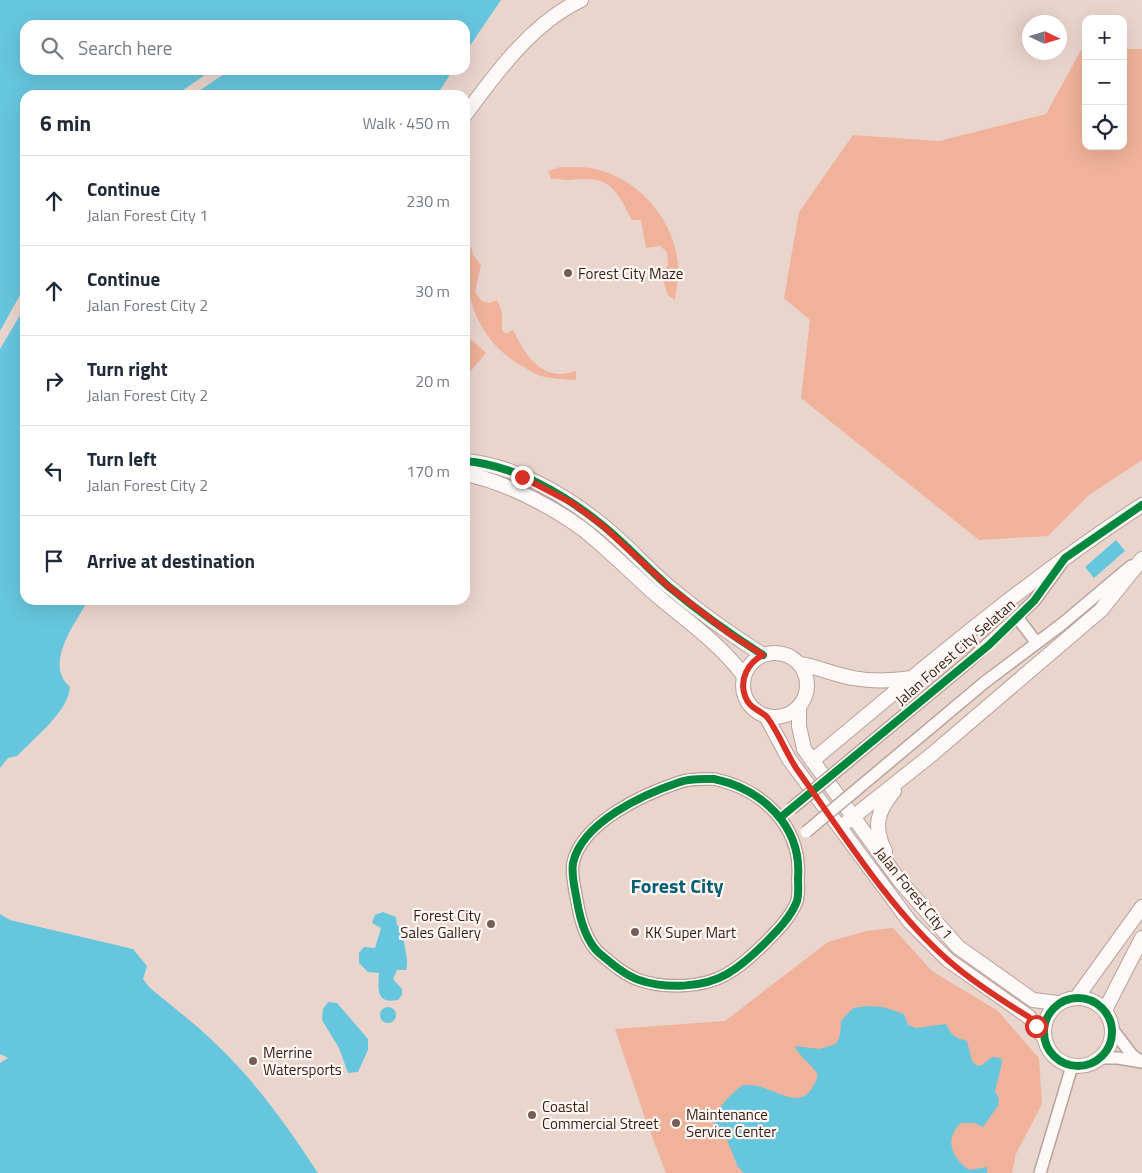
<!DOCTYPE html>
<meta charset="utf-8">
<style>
body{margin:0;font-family:"Titillium Web",sans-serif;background:#f2f2f3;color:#1f2937}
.controls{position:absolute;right:15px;top:15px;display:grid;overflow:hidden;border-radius:10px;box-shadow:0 5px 20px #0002}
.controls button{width:45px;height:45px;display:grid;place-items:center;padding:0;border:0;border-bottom:1px solid #e0e1e3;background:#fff;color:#1f2937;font:25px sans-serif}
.compass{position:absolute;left:1022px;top:15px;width:45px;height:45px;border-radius:50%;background:#fff;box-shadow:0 5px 20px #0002;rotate:94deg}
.stop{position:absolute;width:15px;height:15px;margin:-11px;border:4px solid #d93025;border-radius:50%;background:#fff}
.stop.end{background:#d93025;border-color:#fff;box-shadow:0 1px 5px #0008}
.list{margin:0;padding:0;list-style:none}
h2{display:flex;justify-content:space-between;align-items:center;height:65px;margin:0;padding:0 20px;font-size:21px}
h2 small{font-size:16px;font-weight:400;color:#747a83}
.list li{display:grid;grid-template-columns:32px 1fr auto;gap:15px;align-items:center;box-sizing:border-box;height:90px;padding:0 20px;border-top:1px solid #e0e1e3}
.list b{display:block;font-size:19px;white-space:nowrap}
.list p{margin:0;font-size:16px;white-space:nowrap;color:#747a83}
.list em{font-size:16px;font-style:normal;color:#747a83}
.icon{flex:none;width:28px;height:28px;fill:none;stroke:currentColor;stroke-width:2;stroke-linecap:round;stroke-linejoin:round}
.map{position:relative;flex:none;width:1142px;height:1173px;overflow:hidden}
.search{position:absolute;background:#fff;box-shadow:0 5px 20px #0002;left:20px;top:20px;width:450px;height:55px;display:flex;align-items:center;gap:12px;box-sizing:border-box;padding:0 18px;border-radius:15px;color:#747a83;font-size:19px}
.panel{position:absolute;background:#fff;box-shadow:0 5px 20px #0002;left:20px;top:90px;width:450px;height:515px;border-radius:15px}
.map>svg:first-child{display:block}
.green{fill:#f0b29a}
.water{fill:#66c6de}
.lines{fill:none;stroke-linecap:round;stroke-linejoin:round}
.minor-casing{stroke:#b8a39c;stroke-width:14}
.tertiary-casing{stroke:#b8a39c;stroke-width:16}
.minor{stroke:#fcf9f8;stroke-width:11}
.tertiary{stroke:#fcf9f8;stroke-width:14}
.minor-bridge-casing{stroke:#b8a39c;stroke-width:14;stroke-linecap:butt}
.minor-bridge{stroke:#fcf9f8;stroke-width:11}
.cycleway-casing{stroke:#fff8f5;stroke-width:11}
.cycleway{stroke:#00873e;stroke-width:8}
.route{stroke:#d93025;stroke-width:6}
.poi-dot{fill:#755d55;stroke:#fff8f5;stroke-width:2}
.labels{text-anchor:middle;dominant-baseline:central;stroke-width:4.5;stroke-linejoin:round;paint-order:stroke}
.poi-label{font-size:15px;fill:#361d14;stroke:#fff8f5;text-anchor:start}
.street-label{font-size:15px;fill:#361d14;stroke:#fff8f5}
.district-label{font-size:20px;font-weight:bold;fill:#095f75;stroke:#fff8f5}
</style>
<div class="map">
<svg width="1142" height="1173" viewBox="0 0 1142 1173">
<rect width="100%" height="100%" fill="#ead5cd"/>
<path class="green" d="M1123 49H1142V460L1089 495 1048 536 979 540 801 398 810 320 784 298 799 212 853 135 939 141 1046 114 1081 50H1086V146H1123Z
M560 167C571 168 584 166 595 169 639 179 674 219 678 265 679 276 676 288 675 300L668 295 663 280 668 264 667 252 660 246 646 248 641 220H632C615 187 609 175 570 180 563 181 558 177 551 179L548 171Z
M471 246 473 255 481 265 475 292 482 301 489 303 497 300 502 312V330L506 334 513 330C526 356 542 383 576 371V380C565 379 552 379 541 376 535 374 529 370 524 367 480 344 458 293 471 246Z
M465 334 486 353 465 378Z
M893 928 932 971 998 1011 1039 1058 1042 1104 1016 1154 1012 1173H666L645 1118 615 1029 725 1021 828 942 866 931Z"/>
<path class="water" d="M0 0H501L465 53V25H25V70H212L176 95H25V286L0 331Z
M230 70H453L437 95H193Z
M25 307V600H88C76 623 43 664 70 687 69 711 33 739 17 756L8 758 0 768V349Z
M1116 540 1125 551 1094 578 1085 567Z
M383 912 396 917 397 925 404 932C402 945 410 959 406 970H397L393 979 402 989V995L398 1000C376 1004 378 990 379 973L368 972 359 963V953L364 947 375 948 381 928 372 923 375 915Z
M0 914 10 920 133 949 147 966 143 979 149 987C171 1006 195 1023 216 1044 256 1082 288 1127 318 1173H0V1063L8 1058 0 1054Z
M328 1002 337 1003 368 1039V1050L358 1072 348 1073 339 1048 322 1020 323 1009Z
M868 1006 883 1007 904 1014 908 1025 916 1028 946 1024C951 1035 955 1038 967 1041L972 1061 976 1065 981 1066 992 1057 1001 1058 1002 1063 995 1091 999 1099 998 1106 983 1127 975 1123H961C944 1139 951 1157 969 1170L987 1167V1173H744L738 1167 727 1140 713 1130C714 1111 728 1096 743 1085 748 1085 754 1085 758 1086 785 1093 805 1114 818 1075 812 1064 798 1056 795 1046L820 1049 836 1044 840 1035 841 1021 853 1008Z
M380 1015a8 8 0 1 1 16 0a8 8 0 1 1-16 0Z"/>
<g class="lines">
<defs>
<path id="minor" d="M1017 617 1036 642
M968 662 1034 601 1061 564
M985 682 1062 624 1131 566
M714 779C762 789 802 826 798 878 798 885 799 894 797 901 791 917 777 931 765 943 754 954 741 966 727 974 703 988 665 989 639 980 624 975 610 962 598 952 585 939 580 919 577 901 575 889 571 875 573 863 582 822 644 794 680 782 690 778 704 779 714 779Z
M1113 1030 1132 1055 1140 1061
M1101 1058H1118L1142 1062
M1040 1173 1072 1066"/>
<path id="tertiary" d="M465 115C497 72 531 24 581 0
M465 461C514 465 564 494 601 524 625 543 645 566 668 586 698 611 730 634 763 655
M465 474C505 481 566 513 596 540 618 559 639 580 661 599 690 623 721 645 744 676
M743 685a32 32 0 1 1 64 0a32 32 0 1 1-64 0Z
M800 664C818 667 835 675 853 678 873 682 892 681 912 678
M799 707V726L804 749 899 880 958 947 1033 1000 1058 1003
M766 716 789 759 910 922 948 960 1029 1017 1045 1039
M812 761C919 672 1025 581 1142 505
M848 821 930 756 1101 610 1142 559
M885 851C873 827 877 811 894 791
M1077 997 1142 907
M1044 1032a34 34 0 1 1 68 0a34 34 0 1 1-68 0Z
M1105 1010 1142 938"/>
</defs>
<use href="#minor" class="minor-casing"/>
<use href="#tertiary" class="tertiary-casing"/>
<use href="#minor" class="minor"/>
<use href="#tertiary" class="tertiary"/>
<defs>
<path id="minor-bridge" d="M791 809 968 662
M806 832 985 682"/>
</defs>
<use href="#minor-bridge" class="minor-bridge-casing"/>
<use href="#minor-bridge" class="minor-bridge"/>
<defs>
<path id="cycleway" d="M465 461C514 465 564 494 601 524 625 543 645 566 668 586 698 611 730 634 763 655
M714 779C762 789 802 826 798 878 798 885 799 894 797 901 791 917 777 931 765 943 754 954 741 966 727 974 703 988 665 989 639 980 624 975 610 962 598 952 585 939 580 919 577 901 575 889 571 875 573 863 582 822 644 794 680 782 690 778 704 779 714 779Z
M781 817 989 645 1034 601 1065 558 1142 505
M1044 1032a34 34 0 1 1 68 0a34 34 0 1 1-68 0Z"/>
</defs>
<use href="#cycleway" class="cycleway-casing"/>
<use href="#cycleway" class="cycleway"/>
</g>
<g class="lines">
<path class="route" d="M522 477 572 503 602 525 669 587 730 634 763 655C748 663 739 679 745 696 749 708 758 709 766 716 774 724 788 756 796 768 841 831 891 911 949 961 973 982 1001 1000 1029 1017L1036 1026"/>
</g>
<g class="poi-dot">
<circle cx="568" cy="273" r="5"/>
<circle cx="491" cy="924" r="5"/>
<circle cx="635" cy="932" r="5"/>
<circle cx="253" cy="1061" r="5"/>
<circle cx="532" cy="1115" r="5"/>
<circle cx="676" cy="1123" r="5"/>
</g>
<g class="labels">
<g class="poi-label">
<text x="578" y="273">Forest City Maze</text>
<text x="481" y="915" text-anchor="end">Forest City<tspan x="481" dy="17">Sales Gallery</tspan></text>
<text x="645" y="932">KK Super Mart</text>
<text x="263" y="1052">Merrine<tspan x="263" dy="17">Watersports</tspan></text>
<text x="542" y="1106">Coastal<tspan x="542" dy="17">Commercial Street</tspan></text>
<text x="686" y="1114">Maintenance<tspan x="686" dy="17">Service Center</tspan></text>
</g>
<g class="street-label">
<text transform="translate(955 652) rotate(-41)">Jalan Forest City Selatan</text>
<text transform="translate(914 893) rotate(51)">Jalan Forest City 1</text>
</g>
<g class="district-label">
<text x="677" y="885">Forest City</text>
</g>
</g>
</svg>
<div class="controls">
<button>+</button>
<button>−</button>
<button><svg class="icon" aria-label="locate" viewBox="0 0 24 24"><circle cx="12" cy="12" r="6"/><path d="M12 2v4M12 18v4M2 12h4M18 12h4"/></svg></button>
</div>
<svg class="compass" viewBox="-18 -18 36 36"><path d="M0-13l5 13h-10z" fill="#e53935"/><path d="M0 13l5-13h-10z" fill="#747a83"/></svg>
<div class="stop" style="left:1036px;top:1026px"></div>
<div class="stop end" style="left:522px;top:477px"></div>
<div class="search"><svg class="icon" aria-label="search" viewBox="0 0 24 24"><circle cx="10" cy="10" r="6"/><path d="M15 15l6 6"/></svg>Search here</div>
<section class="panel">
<h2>6 min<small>Walk · 450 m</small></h2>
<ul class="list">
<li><svg class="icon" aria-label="ahead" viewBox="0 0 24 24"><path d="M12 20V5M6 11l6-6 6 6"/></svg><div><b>Continue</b><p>Jalan Forest City 1</p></div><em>230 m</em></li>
<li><svg class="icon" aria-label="ahead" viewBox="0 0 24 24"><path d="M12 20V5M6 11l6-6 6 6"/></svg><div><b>Continue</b><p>Jalan Forest City 2</p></div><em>30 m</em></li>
<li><svg class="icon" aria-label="right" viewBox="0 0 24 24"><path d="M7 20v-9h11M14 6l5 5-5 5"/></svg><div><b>Turn right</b><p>Jalan Forest City 2</p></div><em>20 m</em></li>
<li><svg class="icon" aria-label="left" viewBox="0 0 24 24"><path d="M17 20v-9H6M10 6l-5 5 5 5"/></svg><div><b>Turn left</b><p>Jalan Forest City 2</p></div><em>170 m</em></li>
<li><svg class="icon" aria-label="arrive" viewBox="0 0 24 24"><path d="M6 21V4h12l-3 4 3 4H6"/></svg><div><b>Arrive at destination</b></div></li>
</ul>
</section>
</div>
